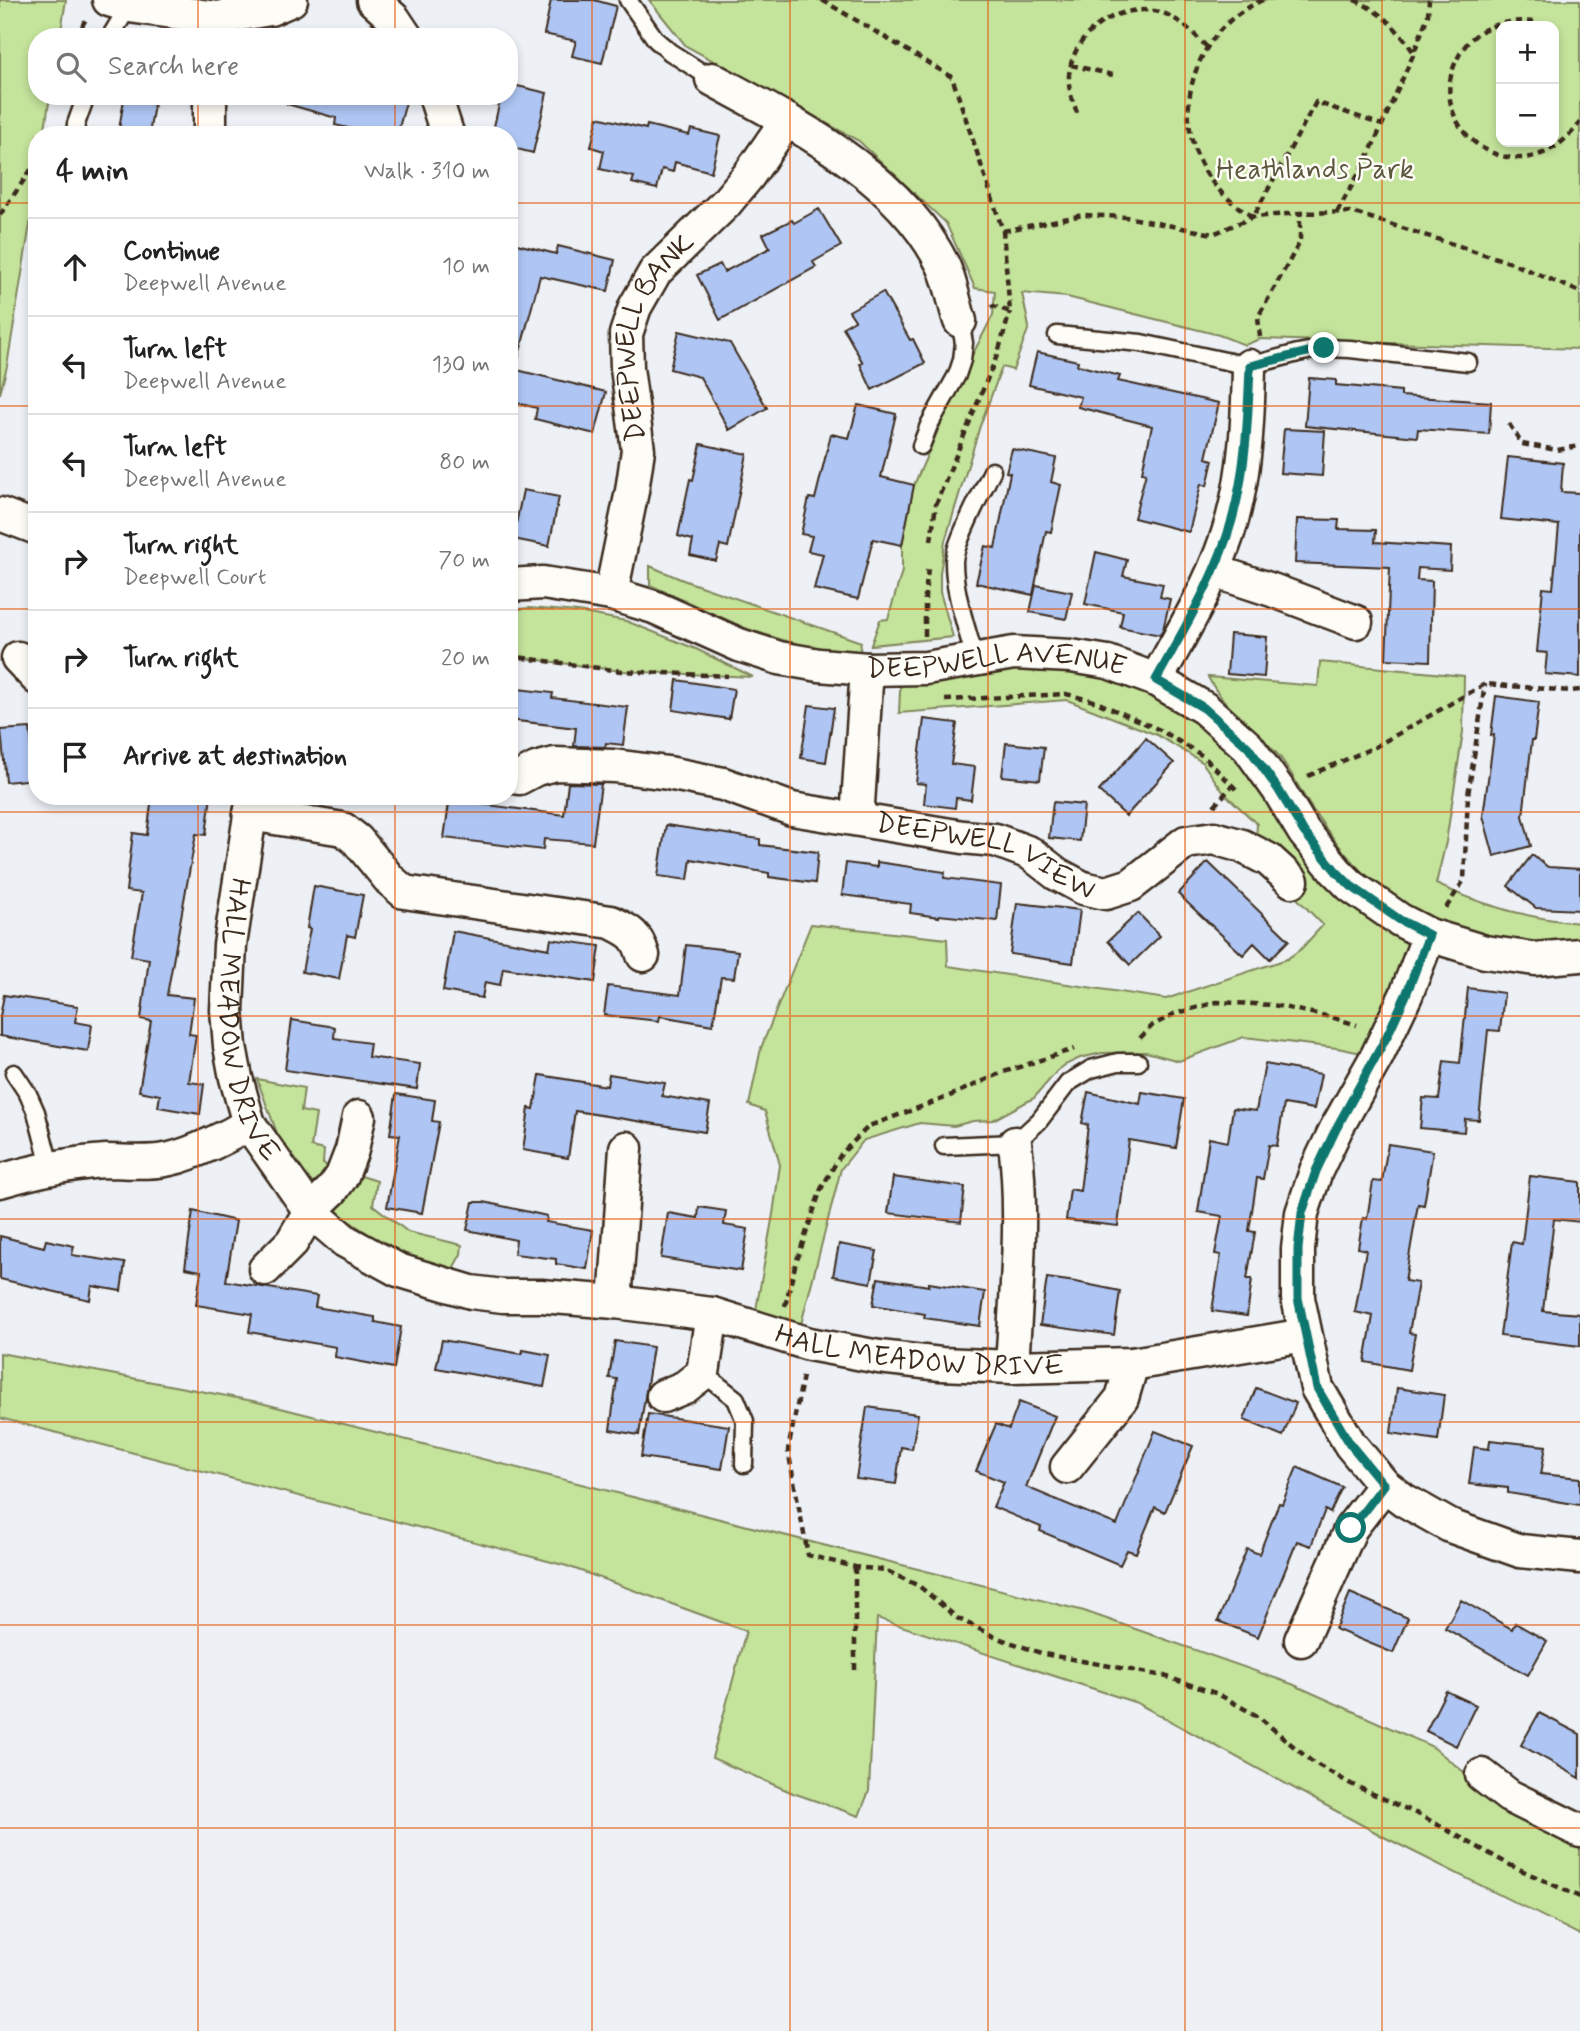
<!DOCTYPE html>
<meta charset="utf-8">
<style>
body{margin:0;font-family:Mynerve,sans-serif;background:#f2f2f2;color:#222}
.controls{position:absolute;right:21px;top:21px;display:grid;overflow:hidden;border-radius:14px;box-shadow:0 4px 10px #0003}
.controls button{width:63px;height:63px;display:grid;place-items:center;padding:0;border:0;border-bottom:2px solid #e0e0e0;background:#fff;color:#222;font:35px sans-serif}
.stop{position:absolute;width:21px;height:21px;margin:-16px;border:5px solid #0f766e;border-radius:50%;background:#fff}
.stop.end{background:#0f766e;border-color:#fff;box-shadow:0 2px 7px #0008}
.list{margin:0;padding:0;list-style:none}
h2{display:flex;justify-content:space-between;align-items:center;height:91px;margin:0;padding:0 28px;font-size:30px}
h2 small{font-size:23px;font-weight:400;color:#767676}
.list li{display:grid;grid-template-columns:46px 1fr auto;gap:21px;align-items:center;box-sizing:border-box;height:98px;padding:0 28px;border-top:2px solid #e0e0e0}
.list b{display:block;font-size:26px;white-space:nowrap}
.list p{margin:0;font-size:23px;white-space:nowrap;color:#767676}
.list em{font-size:23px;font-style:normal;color:#767676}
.icon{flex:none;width:38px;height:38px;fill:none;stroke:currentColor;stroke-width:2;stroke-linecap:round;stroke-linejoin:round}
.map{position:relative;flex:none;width:1580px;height:2031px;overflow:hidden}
.search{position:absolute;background:#fff;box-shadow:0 4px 10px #0003;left:28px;top:28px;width:490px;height:77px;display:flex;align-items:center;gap:18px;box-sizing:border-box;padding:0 24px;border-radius:28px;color:#767676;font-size:26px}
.panel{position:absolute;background:#fff;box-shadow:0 4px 10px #0003;left:28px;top:126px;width:490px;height:679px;border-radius:28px}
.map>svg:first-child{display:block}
.green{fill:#c4e39b;stroke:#80865c;stroke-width:2;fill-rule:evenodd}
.building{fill:#afc6f4;stroke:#3b2a1e;stroke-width:2}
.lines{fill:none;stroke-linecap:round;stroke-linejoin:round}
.lane-casing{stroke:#3b2a1e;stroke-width:21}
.street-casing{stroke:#3b2a1e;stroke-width:37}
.path{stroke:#3b2a1e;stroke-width:4.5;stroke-dasharray:7 5;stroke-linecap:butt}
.lane{stroke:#fdfcf7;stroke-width:16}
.street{stroke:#fdfcf7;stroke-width:32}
.route{stroke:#0f766e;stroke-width:9}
.grid{fill:none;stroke:#e8590c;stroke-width:2;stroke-opacity:0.55}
.labels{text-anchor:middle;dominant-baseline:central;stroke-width:5;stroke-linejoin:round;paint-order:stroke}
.park-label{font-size:28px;fill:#5d583d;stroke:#fdfcf7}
.street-label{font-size:28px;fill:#3b2a1e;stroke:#fdfcf7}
</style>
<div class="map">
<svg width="1580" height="2031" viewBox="0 0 1580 2031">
<rect width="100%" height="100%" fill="#edf1f6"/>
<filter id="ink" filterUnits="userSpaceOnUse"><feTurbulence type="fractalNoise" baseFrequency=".0143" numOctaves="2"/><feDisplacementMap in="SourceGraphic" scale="14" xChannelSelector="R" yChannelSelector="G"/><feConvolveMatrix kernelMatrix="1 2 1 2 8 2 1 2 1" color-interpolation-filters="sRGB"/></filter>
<g filter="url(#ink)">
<path class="green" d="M0 0H66L60 37H37V96H50L44 135H37V181L7 366 0 394Z
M649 0H1580V349L1260 339 1245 345 1219 335 1067 297 1022 293 1029 327 1013 370 1002 367 980 426 945 541 940 573V592L953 637 871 645 880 620 888 619 902 571V545L914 485 964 371 993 315 995 291 975 288 946 223 859 141 686 46ZM1501 26H1554V142H1501Z
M650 566 683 580 861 642 859 658 801 646 745 628 650 585Z
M529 608 578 612 626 621 696 649 753 677 621 671 509 656V610Z
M1042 653 1204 708 1304 832 1418 928 1377 1056 1337 1048 1244 1037 1179 1061 1146 1052 1102 1053 1080 1058 1065 1065 1057 1071 1034 1098 993 1120 973 1121 954 1126 920 1123 864 1140 841 1169 797 1340 753 1327 773 1214 780 1165 765 1111 749 1105 761 1048 811 924 947 939 948 966 1166 999 1287 959 1301 949 1323 925 1255 855 1257 824 1224 793 1202 762 1157 735 1067 700 899 713 901 668Z
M1320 662 1464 676 1463 732 1446 842 1436 884C1481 905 1531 919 1580 923V940C1537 948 1479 939 1438 922 1423 916 1392 897 1379 887 1357 871 1328 833 1313 810 1301 793 1292 772 1279 756 1256 729 1224 709 1208 677L1318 686Z
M257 1079 304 1088 301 1111 316 1114 311 1147 324 1150 323 1164 377 1181 373 1205 408 1232 462 1245 461 1254 449 1276 407 1260 343 1217 303 1174 280 1141Z
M0 1353 253 1401 1084 1611 1292 1684 1433 1747 1522 1819 1580 1848V1935L1386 1838 1137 1703 877 1618 869 1791 859 1816 793 1793 712 1758 746 1631 567 1566 0 1418Z"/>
<path class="building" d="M551 0H594L616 6 602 63 572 56 576 41 544 34Z
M509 84 547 93 533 153 509 147V135H492L501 96H509Z
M288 96H382L406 102 397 135H377L335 125 336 118 287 104Z
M124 99 154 104 149 135H118Z
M598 117 646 129 647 125 689 135 691 129 720 136 711 172 675 162 673 172 662 169 657 189 632 183 634 177 600 169 604 151 591 147Z
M819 209 841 246 813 262 816 267 720 320 697 275 720 264 724 272 770 248 763 234 792 220 794 223Z
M509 242 556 254 558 246 615 260 608 291 540 276 518 359 509 358Z
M883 292 910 340 913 339 925 363 872 390 860 364 863 363 843 327 855 320 849 311Z
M679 331 730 343 767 408 729 430 700 377 670 369Z
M1037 352 1078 361 1077 365 1120 376 1118 381 1219 403 1206 458 1213 460 1207 486 1201 484 1189 532 1134 518 1146 473 1142 472 1152 426 1078 407 1081 397 1029 385Z
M509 368 606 392 595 434 535 419 537 408 509 401Z
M1309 378 1336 380V385L1401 391V396L1491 402 1489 434 1418 429 1417 437 1305 426Z
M858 405 896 414 881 477 914 485 902 545 873 539 858 599 814 589 823 554 808 551 812 536 801 534 809 498 815 499 831 434 849 438Z
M1284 429 1325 431 1322 476 1280 473Z
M701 444 747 454 728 547 720 545 716 561 690 555 693 540 678 536 690 479 693 480Z
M1012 449 1056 458 1051 482 1061 485 1051 532 1046 531 1033 595 976 583 985 546 995 548 1010 473 1006 472Z
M1508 457 1563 463 1561 492 1580 493V677L1545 674 1547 653 1537 652 1543 588 1553 589 1559 525 1501 519Z
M523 490 559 497 549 546 513 539Z
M1297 519 1339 520 1338 529 1376 530 1375 542 1451 547 1450 570 1418 568 1417 580 1432 581 1430 661 1386 659 1390 567 1295 563Z
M1096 552 1127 560 1123 576 1163 584 1160 597 1170 599 1163 630 1160 635 1120 627 1123 612 1085 604Z
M1036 585 1072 592 1066 619 1030 612Z
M1230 634 1267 637 1264 677 1227 674Z
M677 680 734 689 729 719 673 710Z
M509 688 553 693 552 698 628 707 623 745 606 743 605 747 574 746 576 728 509 720Z
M1496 696 1539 702 1534 740H1532L1523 816 1531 846 1494 856 1483 816 1494 735H1491Z
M809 705 834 708 826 762 801 758Z
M924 719 957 723 951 764 975 767 971 800 956 798 955 808 924 804 926 784 916 783Z
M30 728 35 779 6 782 1 730Z
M1146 738 1174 763 1126 816 1099 791Z
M1006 743 1044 747 1040 780 1002 776Z
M568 783 601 784 593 843 544 839 543 850 444 838 450 796H481L480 804 564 815Z
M152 796H211L206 835 196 834 167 995 194 998 189 1034 196 1035 189 1082 204 1084 200 1114 158 1107 160 1095 139 1091 151 1021 141 1019 149 959 131 956 142 893 126 891 133 833 147 835Z
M1053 802 1084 805 1080 841 1049 838Z
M666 825 760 839V845L818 852 815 883 769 877V873L691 859 688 880 658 876Z
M1532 855 1548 867 1580 869V910L1536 908 1508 886Z
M877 862 945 872 944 878 1001 885 997 921 939 915V917L910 913 911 904 842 895 846 863 877 867Z
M1208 862 1289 940 1270 959 1254 943 1243 955 1178 894Z
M314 886 363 895 355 937 347 935 339 979 302 972 310 929 307 928Z
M1017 903 1080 910 1073 963 1010 954Z
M1138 913 1160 936 1130 965 1108 941Z
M453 931 549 949 551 939 600 946 595 982 503 968 500 985 485 982 482 998 443 991Z
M686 945 738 951 734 978 721 977 713 1025 660 1016 659 1021 604 1015 608 986 680 995Z
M1468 988 1504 993 1500 1031 1488 1030 1479 1120 1465 1119 1464 1132 1420 1128 1423 1098 1439 1099 1444 1061 1460 1063Z
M4 995 78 1006 75 1022 92 1025 88 1051 0 1036V1016Z
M292 1020 335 1027 334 1038 370 1043 368 1057 420 1064 417 1089 285 1070Z
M1265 1064 1321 1074 1314 1109 1284 1104 1277 1146 1269 1145 1263 1179 1257 1178 1249 1231 1255 1232 1247 1279H1252L1247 1316 1212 1311 1221 1255 1215 1254 1222 1216 1198 1212 1209 1138 1228 1142 1233 1108 1256 1111Z
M609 1074 665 1083 662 1096 710 1104 705 1132 575 1111 568 1158 523 1150 529 1108 534 1109 540 1075 607 1086Z
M1088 1092 1140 1104 1142 1092 1184 1099 1176 1148 1129 1140 1118 1226 1066 1220 1070 1189 1080 1191 1088 1125 1082 1123Z
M396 1094 435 1100 432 1121 439 1122 422 1213 387 1207 400 1135 390 1134Z
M1388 1144 1433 1151 1424 1205 1418 1204 1405 1281 1418 1283 1409 1333 1415 1334 1409 1370 1365 1362 1373 1316 1355 1312 1366 1250 1358 1248 1363 1218 1367 1219 1373 1181 1382 1182Z
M1530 1176 1580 1182V1222L1554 1219 1543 1311 1580 1314V1346L1500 1336 1512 1242 1522 1244Z
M893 1177 965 1187 961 1222 888 1213Z
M473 1202H484L547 1216 546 1222 593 1230 587 1269 556 1264V1259L514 1254 516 1240 467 1230Z
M699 1207 726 1211 724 1225 748 1229 741 1271 661 1258 668 1213 698 1218Z
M193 1211 236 1221 226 1281 317 1296 315 1307 375 1317V1322L401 1327 394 1368 335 1357 336 1347 249 1332 252 1314 196 1305 201 1271 185 1268Z
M0 1236 44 1247 46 1240 74 1246 72 1255 125 1263 121 1291 92 1286 90 1300 0 1279Z
M839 1244 877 1251 871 1283 833 1276Z
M878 1278 929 1286V1283L985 1292 980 1326 924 1318 925 1314 873 1305Z
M1047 1278 1076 1282 1120 1291 1114 1335 1040 1325Z
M442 1340 522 1354 523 1350 550 1355 544 1387 436 1368Z
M615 1341 653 1347 639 1435 610 1430 617 1379 609 1378Z
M1256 1388 1296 1403 1283 1436 1244 1420Z
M1397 1388 1444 1395 1438 1440 1391 1433Z
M1019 1402 1055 1416 1026 1487 1117 1525 1155 1431 1193 1446 1165 1512 1155 1507 1136 1553 1127 1550 1120 1565 1040 1531 1041 1527 993 1507 1004 1482 976 1471 996 1424 1009 1429Z
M867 1407 918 1414 912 1449 901 1447 896 1484 856 1479Z
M648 1414 729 1426 722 1469 641 1457Z
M1490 1440 1546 1446 1541 1474 1580 1478V1505L1508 1493V1488L1469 1484 1474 1447 1489 1449Z
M1297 1467 1342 1487 1330 1513 1325 1510 1311 1546 1297 1541 1258 1637 1218 1621 1247 1549 1259 1554 1279 1503 1282 1504Z
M1350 1593 1408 1618 1393 1653 1335 1629Z
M1461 1600 1512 1629 1515 1623 1547 1641 1528 1675 1445 1628Z
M1446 1691 1476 1705 1456 1746 1426 1731Z
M1539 1713 1580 1734V1778L1521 1745Z"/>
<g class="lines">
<defs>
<path id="lane" d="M628 0 656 40 670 52 712 79
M110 37 129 6
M75 135 76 124 86 96
M1057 335 1141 343 1249 366 1298 353 1324 348 1350 349 1468 362
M921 446 929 425 957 375 962 360 964 343 960 321
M975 659C967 628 954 594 954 562 954 543 983 491 992 471
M14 1073 28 1094 36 1112 51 1169
M944 1146 1015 1143 1039 1121 1068 1083 1091 1069 1118 1062H1138
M703 1373 736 1399 745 1421 744 1464"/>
<g id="street">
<path d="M109 0 129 6 217 18 270 9 291 0"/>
<path d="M373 0 394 19 406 37"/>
<path d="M712 79C796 125 899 175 943 265 951 282 954 303 960 321"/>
<path d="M435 96 447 133"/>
<path d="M210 135V96"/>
<path d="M0 514 37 528"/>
<path d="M1214 571 1272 590 1356 622"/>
<path id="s1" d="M509 585 543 583 611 594 654 607 739 645 779 658 819 665 867 669 926 668 1014 653 1071 656 1108 662 1156 680 1204 708 1248 747 1278 789 1304 832 1336 871 1351 886 1400 920 1429 935 1485 952 1535 959 1580 955"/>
<path id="s2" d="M611 594 632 491 638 450 627 368 626 334 635 307 655 272 725 204 749 175 787 120"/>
<path d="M18 658 37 678"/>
<path d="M1156 680C1184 629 1216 577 1232 520 1246 470 1248 418 1249 366"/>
<path id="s3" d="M519 778 536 769 555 764 614 766 668 773 723 784 792 809 963 837 995 840 1030 853 1057 874 1083 888 1106 893 1131 885 1186 842 1214 838 1242 846 1269 860 1292 881"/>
<path id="s4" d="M253 796 230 945 227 1010 230 1046 236 1078 249 1124 310 1211 345 1241 398 1270 471 1292 503 1296H541L615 1302 712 1314 809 1344 879 1357 941 1364 1012 1367 1132 1364 1305 1335"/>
<path d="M250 814 343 829 357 840 390 880 404 892 611 922C629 931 637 934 643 955"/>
<path d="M857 819 867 669"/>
<path d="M1429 935 1406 995 1377 1056 1336 1129 1316 1171 1302 1213 1298 1249V1298L1317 1388 1350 1444 1384 1485 1404 1500 1450 1526 1520 1551 1580 1557"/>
<path d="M0 1181C34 1171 70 1163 106 1161 127 1161 149 1164 170 1159 193 1154 229 1136 249 1124"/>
<path d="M265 1269 292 1242 310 1211 332 1190 342 1176 352 1150 359 1117"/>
<path d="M615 1302 626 1148"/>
<path d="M1012 1367C1016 1293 1024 1217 1015 1143"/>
<path d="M663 1396 685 1387 703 1373 712 1314"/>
<path d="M1067 1467 1122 1398 1132 1364"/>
<path d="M1301 1640 1351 1528 1384 1485"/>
<path d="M1482 1775 1509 1796 1580 1831"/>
</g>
</defs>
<use href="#lane" class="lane-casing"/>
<use href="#street" class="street-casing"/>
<path class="path" d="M822 0 952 77 1003 231 1010 312 994 306 987 309
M1263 0C1198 27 1169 106 1203 168 1215 190 1233 204 1253 217L1316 102 1382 125
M1354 0C1381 11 1399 30 1414 53
M1534 22C1507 19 1479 25 1463 49 1411 125 1520 207 1580 122
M76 37 86 19
M1071 65 1113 75
M1077 113C1073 101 1068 90 1069 76 1072 32 1120 0 1163 13 1181 20 1193 33 1206 46
M1337 212 1367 159 1414 53 1428 15 1429 0
M0 215 37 161
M1003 231 1083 215 1126 217 1213 234 1253 217 1300 213 1352 212 1509 262 1580 292
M1260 337 1258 317 1300 242V213
M1509 424 1522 444 1557 450 1580 446
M931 541 936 504 998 353 1010 312
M925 636V596L928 568
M509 656 621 671 728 676
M945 700 1066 694 1094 701 1160 730 1203 756 1237 790
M1308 776 1375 747 1485 684 1571 691 1580 690
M1214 806 1234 784
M1446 908 1464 880 1468 795 1485 684
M1140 1038 1153 1025 1174 1014 1217 1002 1273 1005 1331 1017 1357 1025
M785 1306 795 1266 821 1189 841 1154 869 1126 945 1098 1004 1072 1074 1049
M803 1376 788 1450 808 1555 855 1567 885 1570 919 1586 957 1618 995 1637 1044 1654 1164 1676 1218 1694 1259 1717 1311 1761 1351 1784 1422 1816 1510 1865 1580 1897
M855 1670V1567"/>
<use href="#lane" class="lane"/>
<use href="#street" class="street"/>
</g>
</g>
<g class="lines" filter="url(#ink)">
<path class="route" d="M1324 348 1250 366C1248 418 1246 470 1232 520 1216 577 1184 629 1156 680L1204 708 1248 747 1278 789 1304 832 1336 871 1351 886 1400 920 1429 935 1406 995 1387 1036 1336 1129 1316 1171 1302 1213 1298 1249V1298L1317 1388 1350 1444 1384 1485 1351 1528"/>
</g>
<path class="grid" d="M198 0V37M395 0V37M592 0V2031M790 0V2031M988 0V2031M1185 0V2031M1382 0V2031M198 96V135M395 96V135M0 203H37M509 203H1580M0 406H37M509 406H1580M0 609H37M509 609H1580M198 796V2031M395 796V2031M0 812H1580M0 1016H1580M0 1219H1580M0 1422H1580M0 1625H1580M0 1828H1580"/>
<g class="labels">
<g class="park-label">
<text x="1315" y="170">Heathlands Park</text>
</g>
<g class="street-label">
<text stroke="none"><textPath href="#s2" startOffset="268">DEEPWELL BANK</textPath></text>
<text stroke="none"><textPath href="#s1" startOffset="502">DEEPWELL AVENUE</textPath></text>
<text stroke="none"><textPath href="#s3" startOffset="483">DEEPWELL VIEW</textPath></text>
<text stroke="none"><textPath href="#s4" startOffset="229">HALL MEADOW DRIVE</textPath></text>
<text stroke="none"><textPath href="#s4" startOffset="1076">HALL MEADOW DRIVE</textPath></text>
</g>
</g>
</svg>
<div class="controls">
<button>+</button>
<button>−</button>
</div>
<div class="stop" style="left:1351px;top:1528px"></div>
<div class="stop end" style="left:1324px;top:348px"></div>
<div class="search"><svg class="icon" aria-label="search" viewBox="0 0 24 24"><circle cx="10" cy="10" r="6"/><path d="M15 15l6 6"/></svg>Search here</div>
<section class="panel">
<h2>4 min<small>Walk · 310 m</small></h2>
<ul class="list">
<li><svg class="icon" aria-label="ahead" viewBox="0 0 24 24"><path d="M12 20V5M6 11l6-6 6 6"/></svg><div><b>Continue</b><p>Deepwell Avenue</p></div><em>10 m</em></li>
<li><svg class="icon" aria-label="left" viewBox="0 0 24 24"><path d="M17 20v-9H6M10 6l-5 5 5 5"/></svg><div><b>Turn left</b><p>Deepwell Avenue</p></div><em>130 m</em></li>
<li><svg class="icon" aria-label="left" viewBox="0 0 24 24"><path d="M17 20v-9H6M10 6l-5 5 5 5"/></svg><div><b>Turn left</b><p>Deepwell Avenue</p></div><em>80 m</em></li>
<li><svg class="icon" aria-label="right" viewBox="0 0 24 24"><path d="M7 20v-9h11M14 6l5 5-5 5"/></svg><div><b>Turn right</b><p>Deepwell Court</p></div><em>70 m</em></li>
<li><svg class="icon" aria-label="right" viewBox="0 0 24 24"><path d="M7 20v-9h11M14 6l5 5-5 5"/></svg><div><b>Turn right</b></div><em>20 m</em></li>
<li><svg class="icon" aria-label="arrive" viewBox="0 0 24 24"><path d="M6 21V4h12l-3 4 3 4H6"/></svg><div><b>Arrive at destination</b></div></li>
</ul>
</section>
</div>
